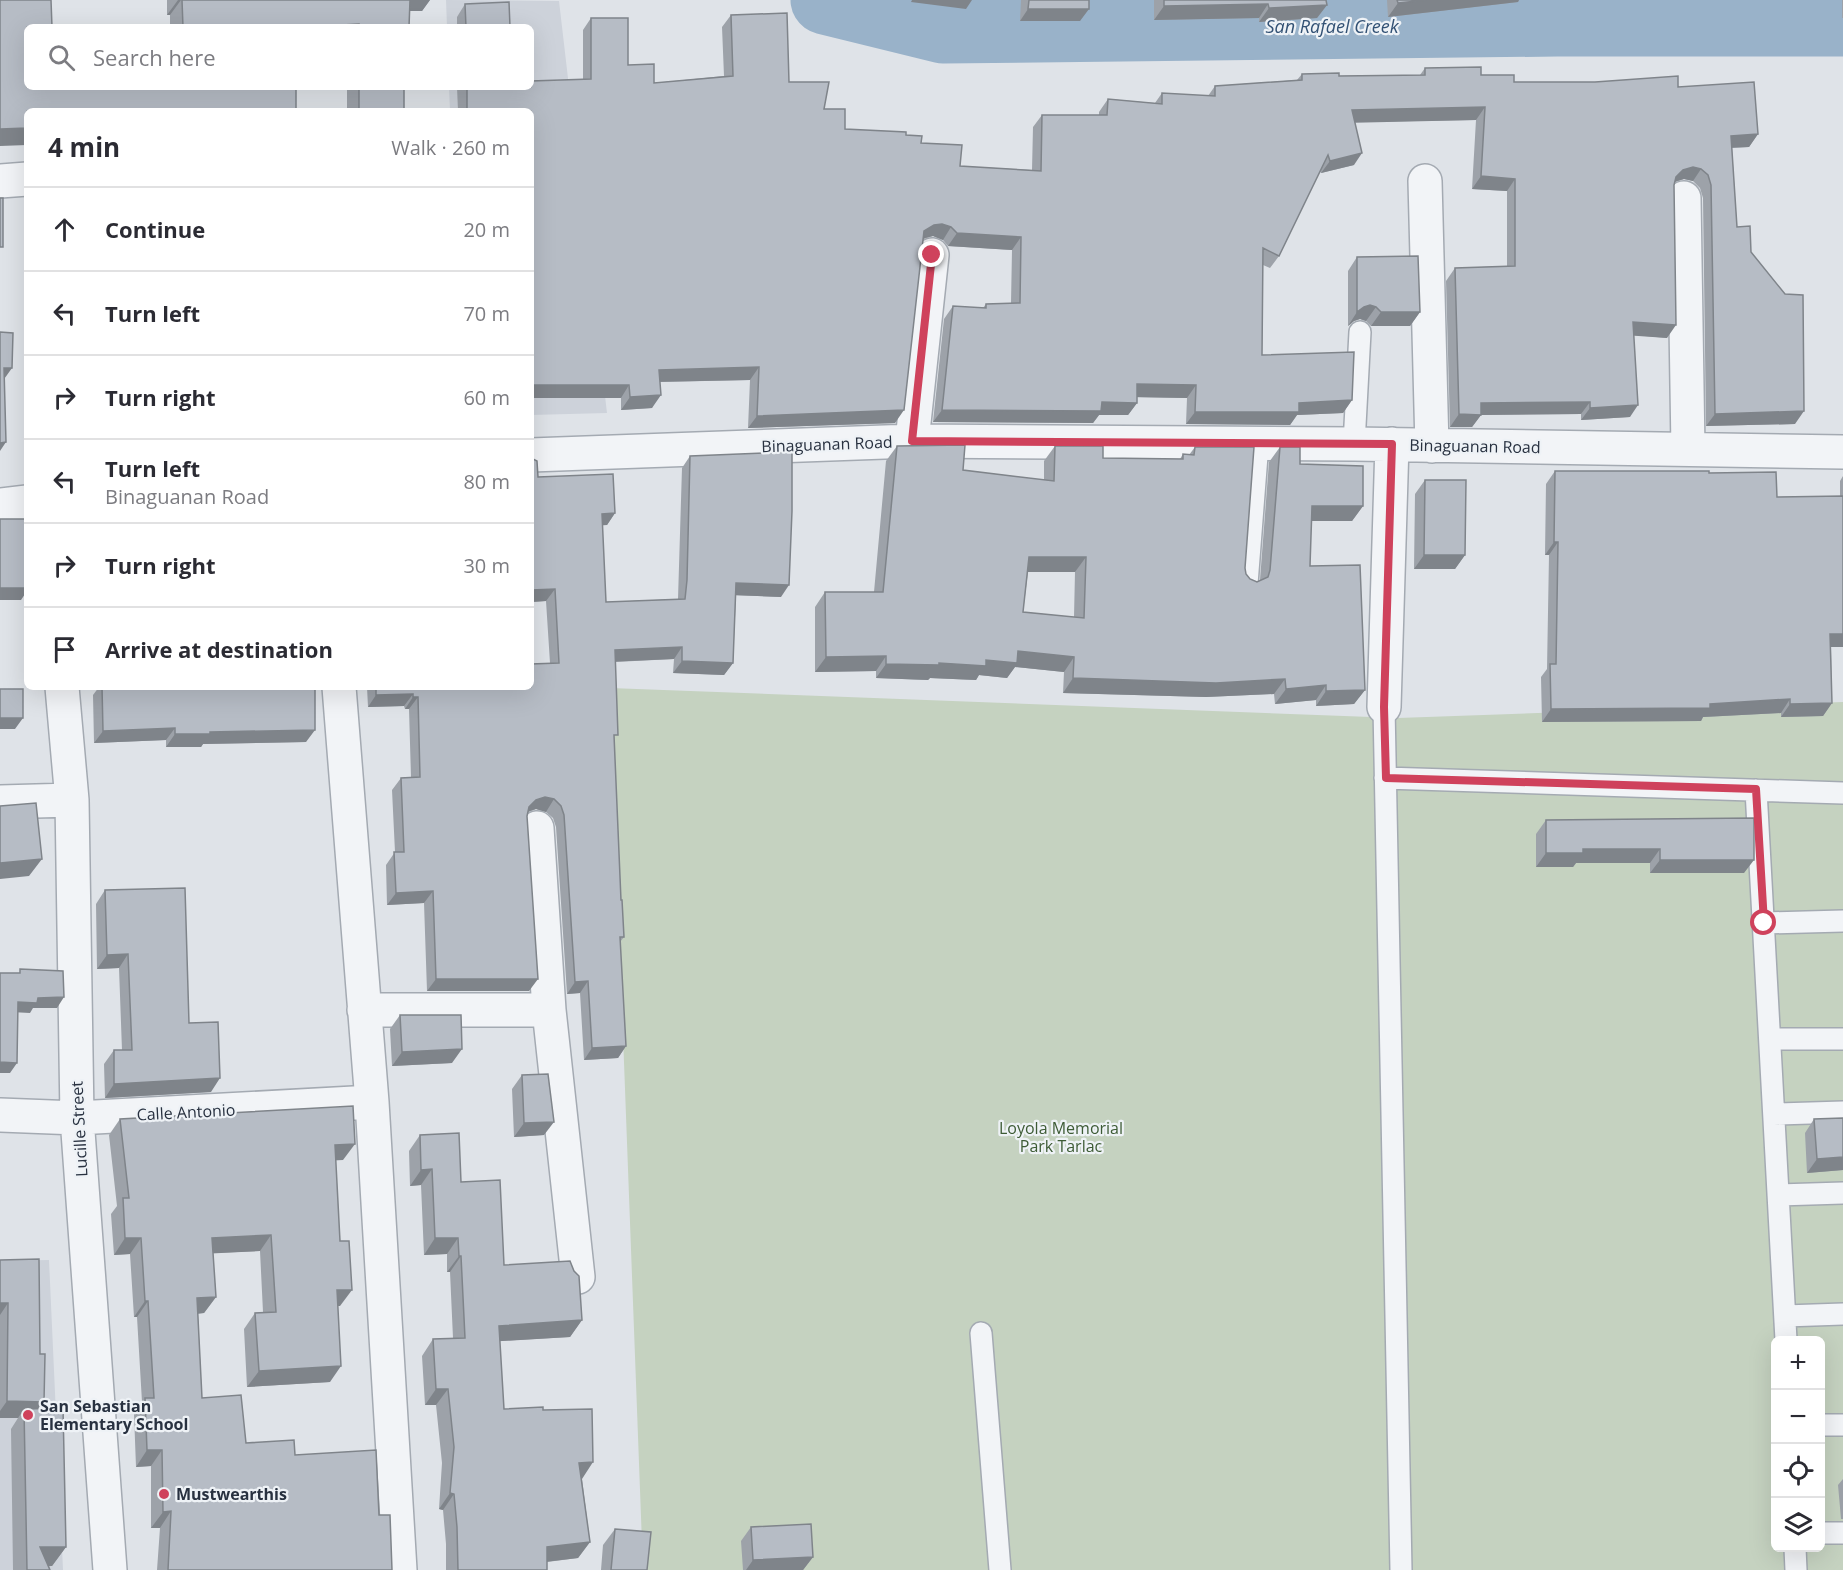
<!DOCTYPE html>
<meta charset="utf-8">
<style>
body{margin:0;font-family:"Open Sans",sans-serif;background:#f2f2f3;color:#2b2b33}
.controls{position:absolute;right:18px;bottom:18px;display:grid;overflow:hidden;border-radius:9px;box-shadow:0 6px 24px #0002}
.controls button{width:54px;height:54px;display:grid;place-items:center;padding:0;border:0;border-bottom:2px solid #e1e1e2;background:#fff;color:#2b2b33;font:30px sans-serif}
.stop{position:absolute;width:18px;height:18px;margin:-14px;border:4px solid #cf425c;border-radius:50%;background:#fff}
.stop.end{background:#cf425c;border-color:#fff;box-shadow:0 2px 6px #0008}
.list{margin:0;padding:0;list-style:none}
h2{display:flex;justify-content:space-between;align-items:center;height:78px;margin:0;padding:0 24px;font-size:26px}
h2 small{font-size:20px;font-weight:400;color:#7c7c81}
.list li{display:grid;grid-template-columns:39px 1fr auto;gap:18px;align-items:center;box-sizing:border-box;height:84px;padding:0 24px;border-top:2px solid #e1e1e2}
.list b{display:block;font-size:22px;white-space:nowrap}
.list p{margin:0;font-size:20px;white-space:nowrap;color:#7c7c81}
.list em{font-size:20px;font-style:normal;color:#7c7c81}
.icon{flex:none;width:33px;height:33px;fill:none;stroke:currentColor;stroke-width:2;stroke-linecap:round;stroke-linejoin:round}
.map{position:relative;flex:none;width:1843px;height:1570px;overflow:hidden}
.search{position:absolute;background:#fff;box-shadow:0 6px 24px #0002;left:24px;top:24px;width:510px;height:66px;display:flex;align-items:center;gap:15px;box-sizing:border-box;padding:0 21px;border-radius:9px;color:#7c7c81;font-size:22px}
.panel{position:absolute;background:#fff;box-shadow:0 6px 24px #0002;left:24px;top:108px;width:510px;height:582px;border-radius:9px}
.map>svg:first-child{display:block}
.built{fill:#cdd2da}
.green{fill:#c5d2c0;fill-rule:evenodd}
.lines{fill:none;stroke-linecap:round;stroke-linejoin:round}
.river{stroke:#99b2c9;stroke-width:69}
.lane-casing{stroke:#a4aab2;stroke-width:24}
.street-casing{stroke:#a4aab2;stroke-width:36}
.lane{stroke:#f2f4f7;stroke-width:21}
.street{stroke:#f2f4f7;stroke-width:33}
.wall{fill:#9da2a9;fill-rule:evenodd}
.shaded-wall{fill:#7f848a}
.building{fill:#b6bcc5;stroke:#7f848a;stroke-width:1.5;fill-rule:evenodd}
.route{stroke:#cf425c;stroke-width:8}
.poi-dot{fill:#cf425c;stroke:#eef2f6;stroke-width:2}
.labels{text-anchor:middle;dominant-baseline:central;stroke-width:4.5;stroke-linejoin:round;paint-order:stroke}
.street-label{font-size:16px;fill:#283140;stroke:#eef2f6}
.park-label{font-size:16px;fill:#3d5b35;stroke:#eef2f6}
.poi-label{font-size:16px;font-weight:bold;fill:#283140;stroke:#eef2f6;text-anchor:start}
.water-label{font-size:18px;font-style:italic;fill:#325174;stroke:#eef2f6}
</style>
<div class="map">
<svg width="1843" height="1570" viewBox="0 0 1843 1570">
<rect width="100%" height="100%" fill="#dfe3e8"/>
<path class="built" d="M446 0 559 1 607 413 531 415V111H450L449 87H531V27H447Z
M49 1260 63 1570H0V1261Z"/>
<path class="green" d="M610 688 1398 718 1843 702V1570H643ZM1776 1340H1820V1548H1776Z"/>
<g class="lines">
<path class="river" d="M825 0 943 29 1557 22H1843"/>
<defs>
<path id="lane" d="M1354 444 1360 332
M1247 584 1258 443
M1384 707 1401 1570
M1385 778 1843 793
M1756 790 1786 1340
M1764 923 1843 921
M1770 1039H1843
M1774 1114 1843 1112
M1778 1195 1843 1193
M1785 1316 1843 1314
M981 1333 1000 1570
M1820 1425H1843
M1820 1533H1843
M1795 1548 1796 1570"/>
<path id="street" d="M0 181 27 179
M1425 181 1432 446
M1684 198 1688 449
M912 441 932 255
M531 455 912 441 1354 444 1843 452
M0 505 27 502
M62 687 72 800 77 1118 110 1570
M339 687 372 1102 400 1570
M1384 707 1392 444
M0 802 72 800
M364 1010H549L537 828
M549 1010 578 1277
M0 1115 77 1118 372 1102"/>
</defs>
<use href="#lane" class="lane-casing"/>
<use href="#street" class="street-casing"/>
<use href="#lane" class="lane"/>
<use href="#street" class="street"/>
</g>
<path class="wall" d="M167 0H430L422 11H409V27H170V15H167Z
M1021 0H1089L1080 21H1020Z
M1154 0H1326L1327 5 1317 18 1259 22V18L1154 20Z
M1387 0H1519L1518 2 1388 17Z
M1842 0H1843V18H1842Z
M465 4 510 27H457V17Z
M731 15 789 82 824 109 845 129 906 135 960 166 1032 170 1033 127 1042 115H1099V112L1108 99 1155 103 1162 93 1208 96 1215 86 1297 80 1302 74 1339 76 1420 75 1425 68 1481 75 1514 82 1678 87 1758 134 1749 147 1732 148 1737 227 1751 252 1795 424 1706 426 1703 198 1700 188 1693 181 1684 179 1675 182 1674 185 1667 338 1634 335 1630 417 1581 420V414L1481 415 1472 427H1450L1446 281 1455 268 1507 266V191L1472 189 1476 120 1355 122 1354 165 1321 173 1320 171 1279 256 1270 268 1263 265 1262 355 1352 400 1343 413 1297 415 1290 425 1186 424 1187 398 1137 397V403L1128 415H1099L1093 423 933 422 944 319 953 306 983 308 986 304 1011 303 1012 250 948 246 943 240 933 236 923 239 895 423 748 428 750 380 660 382 652 408 621 410V398H531V111H458L457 87H531L583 79V30L591 18 628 65 654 83 724 76 722 27Z
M347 87H404V111H347Z
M1357 257 1420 312 1410 326H1371L1366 321 1360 319 1354 321 1348 326V271Z
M897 446 963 470 1044 480V461L1055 446 1103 458 1180 459 1183 454 1189 455 1195 447 1245 568 1246 574 1250 579 1257 582 1260 580 1269 462 1280 447 1300 464 1363 506 1352 521H1311L1310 566 1365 690 1354 704 1316 706V700L1275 704 1274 694 1206 697 1063 693 1064 672 1015 667 1007 678 979 675 976 680 930 678 928 680 876 678V671L815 672V607L825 592H874L886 461ZM1028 572H1075L1074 617 1023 612Z
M690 456 781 597 736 595 733 663 724 675 673 673 674 659 615 662 614 740 621 900 624 937 620 942 626 1046 618 1058 584 1060 580 993 567 994 556 827 553 818 546 812 536 809 528 812 527 816 529 991H427L424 903 387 905 386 865 395 852 392 790 401 778 411 777 409 709H405L404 706 368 707 367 687H531L550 663 546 601 531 602V458L538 477 615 513 607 525H602L606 602 678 599 682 468Z
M1555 471 1709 473 1777 497 1840 496V481L1843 476V647H1831L1832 703 1823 716 1781 717V713L1703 717 1701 721 1542 722 1541 677 1547 669 1549 555H1545L1546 484Z
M1425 480 1465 555 1455 569H1414L1415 494Z
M99 687H315L306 742 203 744 201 747H166V740L94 743 93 695Z
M1754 818 1744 873H1650V863H1576L1573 867H1536V834L1546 820Z
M105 890 189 1023 211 1092 105 1098 104 1064 114 1050H122L119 968 97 969 96 904Z
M400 1015 452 1063 392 1066 390 1029Z
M522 1075 544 1135 514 1137 512 1089Z
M120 1119 343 1160H335L340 1306H338L330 1382 247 1387 244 1329 255 1313 263 1312 260 1251 213 1253 216 1297 204 1313 198 1314 202 1398 246 1443 295 1455 379 1515 392 1570H157L160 1528H151V1466L136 1467 134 1414 142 1402 137 1317H134L130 1254 114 1255 111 1214 117 1206 109 1135Z
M1814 1119 1843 1170 1807 1173 1805 1133Z
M420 1135 461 1182 504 1265 582 1320 570 1337 499 1341 504 1409 543 1410 582 1479 590 1542 578 1558 547 1562V1570H446V1544L443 1510 439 1509 442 1463 436 1405H425L422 1356 433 1339 453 1338 450 1272H447V1254L424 1255 421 1185 410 1186 409 1151Z
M0 1260 39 1409 66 1547 52 1566H49L50 1570H13L11 1429 18 1418H0Z
M1843 1479V1519H1841L1838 1485Z
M751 1527 813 1557 803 1570H743L741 1541Z
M615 1529 647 1570H601L603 1545Z"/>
<path class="shaded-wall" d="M178 0H181L170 15H167Z
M405 0H430L422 11H398Z
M912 0H972L966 9 911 2Z
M1426 0H1519L1518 2 1388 17 1398 3Z
M1268 4 1259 18 1154 20 1164 6Z
M1327 5 1317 18 1259 22 1269 8Z
M1028 9H1089L1080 21H1020Z
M359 24 357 27H305Z
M1485 107 1476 120 1343 123 1352 110Z
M27 128V145L0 146V129Z
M1758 134 1749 147 1722 148 1731 136Z
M1362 153 1354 165 1321 173 1330 161Z
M1693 167 1701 169 1693 181 1684 179 1674 182 1676 177 1683 170Z
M1481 176 1515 179 1507 191 1472 189Z
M942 224 951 227 943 240 933 236 925 238 915 244 924 231 934 225Z
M957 233 1021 237 1012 250 948 246Z
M1370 305 1376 307 1366 321 1360 319 1354 321 1348 326 1357 312 1364 307Z
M1381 312H1420L1410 326H1371Z
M1633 322 1676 325 1667 338 1624 335Z
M759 367 750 380 650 382 659 370Z
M4 368H12L2 382Z
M1137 384 1196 385 1187 398 1128 397Z
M531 385H629L621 398H531Z
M661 395 652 408 621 410 630 397Z
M1352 400 1343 413 1297 415 1290 425 1186 424 1195 412 1299 403Z
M1102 402 1137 403 1128 415H1099L1093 423 933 422 942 410Z
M1590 402 1581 414 1481 415 1472 427H1450L1459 414 1481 403Z
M1638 405 1630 417 1581 420 1590 408Z
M904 410 895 423 748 428 757 416Z
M1804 411 1795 424 1706 426 1715 414Z
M6 442 0 451V443Z
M1312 506H1363L1352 521H1302Z
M615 513 607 525 593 526 602 514Z
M1554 542H1558L1549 555H1545Z
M1424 555H1465L1455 569H1414Z
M1029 557H1086L1075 572H1019Z
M736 583 789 585 781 597 728 595Z
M0 588H27V591L21 600H0Z
M555 589 546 601 531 602V590Z
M1830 634H1843V647H1821Z
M682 647 674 659 606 662 615 650Z
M1018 651 1074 657 1064 672 1015 667 1007 678 979 675 976 680 930 678 928 680 876 678 886 664 939 663 986 660Z
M886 656 876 671 815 672 826 657Z
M682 661 733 663 724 675 673 673Z
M1073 678 1285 679 1274 694 1206 697 1063 693Z
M1326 685 1316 700 1275 704 1286 689Z
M1365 690 1354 704 1316 706 1326 691Z
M413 694 404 706 368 707 376 695Z
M413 697H418L409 709H405Z
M1790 699 1781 713 1703 717 1701 721 1542 722 1551 709 1710 704Z
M1832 703 1823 716 1781 717 1790 704Z
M0 718H23L15 729H0Z
M175 728 166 740 94 743 103 731Z
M315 730 306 742 203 744 201 747H166L175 734 210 732Z
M545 797 554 799 546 812 536 809 527 812 529 807 536 800Z
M1583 849H1660L1650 863H1576L1573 867H1536L1546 853Z
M42 859 29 876 0 879V863Z
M1660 860H1754L1744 873H1650Z
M433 891 424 903 387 905 396 893Z
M128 954 119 968 97 969 107 955Z
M436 979H538L529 991H427Z
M588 981 580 993 567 994 575 982Z
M64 997 57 1008H33L30 1013 11 1012 18 1002 38 998Z
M626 1046 618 1058 584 1060 592 1048Z
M462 1049 452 1063 392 1066 402 1052Z
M0 1062 17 1063 10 1073H0Z
M220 1078 211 1092 105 1098 114 1084Z
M554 1122 544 1135 514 1137 524 1123Z
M355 1144 343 1160 323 1161 335 1145Z
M1843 1157V1170L1807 1173 1817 1159Z
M432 1169 421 1185 410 1186 421 1170Z
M271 1235 260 1251 201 1254 212 1238Z
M125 1238H141L130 1254 114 1255Z
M435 1238H458L447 1254 424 1255Z
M459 1256H461L450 1272H447Z
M337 1290H352L340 1306H326Z
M216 1297 204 1313 186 1314 197 1298Z
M145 1301H148L137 1317H134Z
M0 1303H8L0 1315Z
M582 1320 570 1337 487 1342 499 1326Z
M341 1366 330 1382 247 1387 259 1371Z
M436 1389H448L436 1405H425Z
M7 1401 44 1402 33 1419 24 1409 18 1418H0V1411Z
M147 1450H162L151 1466 136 1467Z
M593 1462 582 1479H568L579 1463Z
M450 1493 454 1494 443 1510 439 1509Z
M171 1511 160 1528H151L163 1512Z
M590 1542 578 1558 536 1563 547 1547Z
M40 1547H66L52 1566 27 1567Z
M813 1557 803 1570H746L753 1560Z"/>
<path class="building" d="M0 0H51L52 27H27V87H296V111H27V128L0 129Z
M182 0H410L409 27H359V24L305 27H183Z
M1029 0H1089V9H1028Z
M1164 0H1326L1327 5 1269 8 1268 4 1164 6Z
M1397 0H1426L1398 3Z
M509 2 510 27H466L465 4Z
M787 13 789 82H829L824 109H845V129L906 132V135L922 136 921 143 962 145 960 166 1041 171 1042 115H1107L1108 99 1162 104V93L1215 96V86L1302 80V74L1339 73V76L1425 75V68L1481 67V75H1514V82H1595L1678 76V87L1754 82 1758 134 1731 136 1737 227 1750 226 1751 252 1785 294 1803 295 1804 411 1715 414 1711 185 1708 175 1701 169 1693 167 1683 170 1676 177 1674 185 1676 325 1633 322 1638 405 1590 408V402L1481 403V415L1459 414 1455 268 1515 266V179L1481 176 1485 107 1352 110 1362 153 1330 161 1328 155 1279 256 1263 248 1262 355 1354 352 1352 400 1299 403V412H1195L1196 385 1137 384V403L1102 402 1101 411 942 410 953 306 986 308V304L1020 303 1021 237 957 233 951 227 942 224 934 225 924 231 904 410 757 416 759 367 659 370 661 395 630 397 629 385H531V111H467V87H531V81L591 79V18H628V65L654 64V83L733 76 731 15Z
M359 87H404V111H359Z
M0 198H3V247H0Z
M1418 256 1420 312H1381L1376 307 1370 305 1364 307 1357 312V257Z
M0 332 13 333 12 368H4L6 442 0 443Z
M965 445 963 470 1054 481 1055 446H1103V458L1183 459V454L1194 455 1195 447H1254L1245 568 1246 574 1250 579 1257 582 1268 577 1270 570 1280 447H1300V464L1363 466V506H1312L1310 566 1360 565 1365 690 1326 691V685L1286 689 1285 679 1216 683 1073 678 1074 657 1018 651 1017 663 986 660V666L939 663V665L886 664V656L826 657 825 592H883L897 446ZM1029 557H1086L1084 618 1023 612Z
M792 452V511L789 585 736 583 733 663 682 661V647L615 650 618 735H614L621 900H622L624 937H620L626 1046 592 1048 588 981 575 982 564 815 561 806 554 799 545 797 536 800 529 807 527 816 538 979H436L433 891 396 893 394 852H404L401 778 420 777 418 697H413V694L376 695V687H531V664L559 663 555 589 531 590V458L537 461 538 477 613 474 615 513 602 514 606 602 685 599 687 580 690 456Z
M1555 471H1709V473L1776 472 1777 497 1843 496V634H1830L1832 703 1790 704V699L1710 704V708L1551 709 1550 664H1556L1558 542H1554Z
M1425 480H1466L1465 555H1424Z
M0 519H27V588H0Z
M102 687H315V730L210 732V734H175V728L103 731Z
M0 689H23V718H0Z
M36 803 42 859 0 863V806Z
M1754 818V860H1660V849H1583V853H1546V820Z
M185 888 189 1023 218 1022 220 1078 114 1084V1050H132L128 954 107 955 105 890Z
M20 969 63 971 64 997 38 998 37 1003 18 1002 17 1063 0 1062V973H20Z
M400 1015H461L462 1049 402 1052Z
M548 1074 554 1122 524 1123 522 1075Z
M353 1106 355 1144 335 1145 340 1241H349L352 1290H337L341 1366 259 1371 255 1313 276 1312 271 1235 212 1238 216 1297 197 1298 202 1398 241 1395 246 1443 294 1440 295 1455 376 1450 379 1515H390L392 1570H168L171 1511 163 1512 162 1450H147L145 1398H154L148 1301H145L141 1238H125L123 1198H129L120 1119Z
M1843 1118V1157L1817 1159 1814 1119Z
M459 1133 461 1182 500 1180 504 1265 570 1261 574 1271 579 1276 582 1320 499 1326 504 1409 543 1407V1410L592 1409 593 1462 579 1463 590 1542 547 1547V1570H458L457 1527 454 1494 450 1493 454 1447 448 1389H436L433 1339 465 1338 461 1256H459L458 1238H435L432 1169 421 1170 420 1135Z
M39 1259 40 1354H45L44 1402 7 1401 8 1303H0V1260Z
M63 1408 66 1547H40L50 1570H27L24 1409Z
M811 1524 813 1557 753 1560 751 1527Z
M615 1529 651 1532 647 1570H611Z"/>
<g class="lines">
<path class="route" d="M932 255 912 441 1392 444 1384 707 1386 778 1756 789 1764 923"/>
</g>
<g class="poi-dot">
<circle cx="28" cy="1415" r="6"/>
<circle cx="164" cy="1494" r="6"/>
</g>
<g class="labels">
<g class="street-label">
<text transform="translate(827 444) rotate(-2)">Binaguanan Road</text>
<text transform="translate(1475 446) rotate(1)">Binaguanan Road</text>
<text transform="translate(186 1112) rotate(-3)">Calle Antonio</text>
<text transform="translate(79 1129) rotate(-93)">Lucille Street</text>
</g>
<g class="park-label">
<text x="1061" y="1128">Loyola Memorial<tspan x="1061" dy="18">Park Tarlac</tspan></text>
</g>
<g class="poi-label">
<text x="40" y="1406">San Sebastian<tspan x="40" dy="18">Elementary School</tspan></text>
<text x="176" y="1494">Mustwearthis</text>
</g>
<g class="water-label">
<text x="1332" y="26">San Rafael Creek</text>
</g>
</g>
</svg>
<div class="controls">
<button>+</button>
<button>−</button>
<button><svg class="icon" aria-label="locate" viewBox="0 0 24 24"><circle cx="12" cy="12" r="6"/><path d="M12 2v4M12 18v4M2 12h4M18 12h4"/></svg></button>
<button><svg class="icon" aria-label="layers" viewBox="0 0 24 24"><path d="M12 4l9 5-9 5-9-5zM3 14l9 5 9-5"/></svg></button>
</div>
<div class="stop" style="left:1764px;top:923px"></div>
<div class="stop end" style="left:932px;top:255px"></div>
<div class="search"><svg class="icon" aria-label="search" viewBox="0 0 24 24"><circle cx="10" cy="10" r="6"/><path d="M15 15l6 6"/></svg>Search here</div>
<section class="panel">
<h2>4 min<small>Walk · 260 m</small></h2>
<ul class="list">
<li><svg class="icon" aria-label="ahead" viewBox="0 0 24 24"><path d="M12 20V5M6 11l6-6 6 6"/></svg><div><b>Continue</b></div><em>20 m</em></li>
<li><svg class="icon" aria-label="left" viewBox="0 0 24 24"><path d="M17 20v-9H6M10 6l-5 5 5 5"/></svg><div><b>Turn left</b></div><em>70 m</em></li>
<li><svg class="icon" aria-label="right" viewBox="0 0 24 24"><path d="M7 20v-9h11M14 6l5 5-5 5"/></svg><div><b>Turn right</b></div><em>60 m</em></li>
<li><svg class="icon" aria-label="left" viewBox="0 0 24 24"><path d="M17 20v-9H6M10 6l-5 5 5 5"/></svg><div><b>Turn left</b><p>Binaguanan Road</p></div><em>80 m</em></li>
<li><svg class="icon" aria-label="right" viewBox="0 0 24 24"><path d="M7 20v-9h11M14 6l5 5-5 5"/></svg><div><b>Turn right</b></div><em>30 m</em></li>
<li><svg class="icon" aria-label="arrive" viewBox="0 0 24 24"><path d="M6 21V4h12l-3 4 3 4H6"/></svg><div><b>Arrive at destination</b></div></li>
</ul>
</section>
</div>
